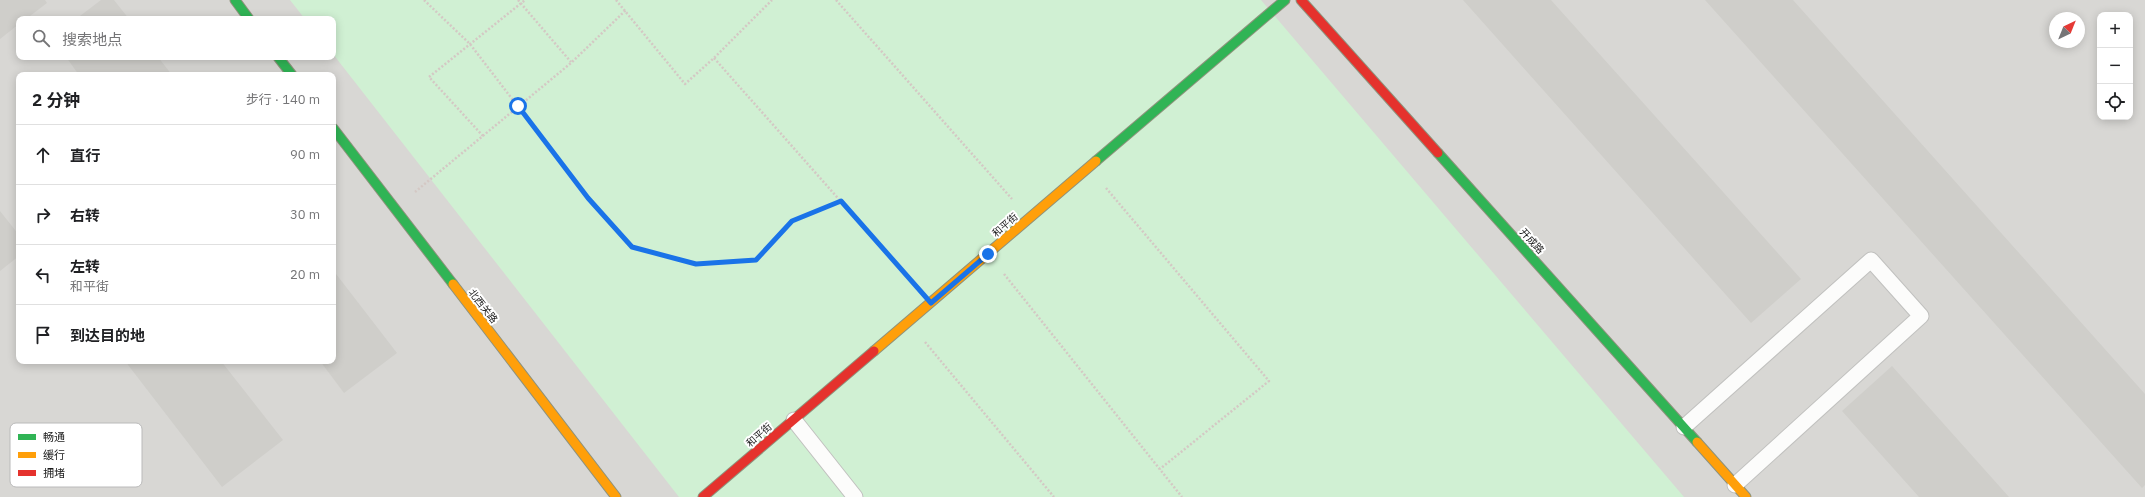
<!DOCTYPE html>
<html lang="zh">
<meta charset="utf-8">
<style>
body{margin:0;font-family:"IBM Plex Sans","Noto Sans SC",sans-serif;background:#f6f6f6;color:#202124}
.controls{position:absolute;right:12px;top:12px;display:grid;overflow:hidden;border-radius:8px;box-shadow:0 2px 10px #0003}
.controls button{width:36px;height:36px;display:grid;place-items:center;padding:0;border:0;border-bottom:1px solid #e0e0e0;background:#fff;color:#202124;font:20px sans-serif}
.compass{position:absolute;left:2049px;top:12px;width:36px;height:36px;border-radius:50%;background:#fff;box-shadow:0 2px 10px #0003;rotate:43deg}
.stop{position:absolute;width:12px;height:12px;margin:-9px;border:3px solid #1a73e8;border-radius:50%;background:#fff}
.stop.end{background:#1a73e8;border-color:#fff;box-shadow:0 1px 4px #0008}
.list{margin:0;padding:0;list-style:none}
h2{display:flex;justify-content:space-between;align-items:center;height:52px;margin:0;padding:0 16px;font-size:17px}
h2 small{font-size:13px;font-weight:400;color:#757577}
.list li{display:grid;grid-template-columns:26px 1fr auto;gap:12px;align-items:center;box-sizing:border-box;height:60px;padding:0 16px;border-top:1px solid #e0e0e0}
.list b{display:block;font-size:15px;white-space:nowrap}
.list p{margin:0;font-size:13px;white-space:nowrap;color:#757577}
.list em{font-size:13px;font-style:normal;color:#757577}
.icon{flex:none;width:22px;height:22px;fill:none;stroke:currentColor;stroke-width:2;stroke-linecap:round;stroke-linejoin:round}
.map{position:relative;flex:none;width:2145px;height:497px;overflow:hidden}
.search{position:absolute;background:#fff;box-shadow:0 2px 10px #0003;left:16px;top:16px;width:320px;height:44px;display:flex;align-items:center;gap:10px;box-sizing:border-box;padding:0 14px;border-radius:8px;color:#757577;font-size:15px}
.panel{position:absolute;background:#fff;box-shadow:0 2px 10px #0003;left:16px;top:72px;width:320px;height:292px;border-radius:8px}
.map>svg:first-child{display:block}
.residential{fill:#d8d7d4;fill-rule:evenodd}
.park{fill:#d0f0d3}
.building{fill:#cfceca}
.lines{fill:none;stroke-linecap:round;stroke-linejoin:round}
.lane-casing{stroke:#c1c1bf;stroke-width:17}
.fast-casing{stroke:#8e927c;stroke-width:11}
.slow-casing{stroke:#8e927c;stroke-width:11}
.jam-casing{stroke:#8e927c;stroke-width:11}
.path{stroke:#d4c8c4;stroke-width:2.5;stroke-dasharray:2 2;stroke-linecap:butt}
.lane{stroke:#fcfcfb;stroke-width:15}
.fast{stroke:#30b455;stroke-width:9}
.slow{stroke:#ff9f0a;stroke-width:9}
.jam{stroke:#e5322d;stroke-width:9}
.route{stroke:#1a73e8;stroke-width:5}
.labels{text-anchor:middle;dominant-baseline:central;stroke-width:4;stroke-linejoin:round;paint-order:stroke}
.street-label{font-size:10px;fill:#1a1a1a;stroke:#fff}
.key{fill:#fff;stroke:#bababa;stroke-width:1}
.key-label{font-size:11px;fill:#1a1a1a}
</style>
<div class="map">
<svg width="2145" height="497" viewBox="0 0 2145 497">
<rect width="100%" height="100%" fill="#e9e8e3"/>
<path class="residential" d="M0 0H2145V497H0ZM2100 15H2130V117H2100ZM2055 18H2079V42H2055ZM19 19H333V57H19ZM19 75H333V361H19Z"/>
<path class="park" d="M290 0H1261L1684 497H679L333 54V19H305Z"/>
<path class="building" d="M0 0H45L47 3 26 19H19V24L0 39Z
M101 0H114L129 19H76Z
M1463 0H1551L1801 279 1751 323Z
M1705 0H1793L2145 394V485L2142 488Z
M66 57H158L172 75H79Z
M0 211 19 235V256L0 271Z
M333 270 397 353 344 393 320 361H333Z
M125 361H221L283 440 222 487Z
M1892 366 2009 497H1919L1842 411Z"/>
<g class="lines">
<defs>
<path id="lane" d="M794 420 855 497
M1684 427 1871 260 1921 316 1735 485"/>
<path id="fast" d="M235 0 249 19
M278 57 292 75
M333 128 453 284
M1438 153 1697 442
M1096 161 1285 0"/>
<path id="slow" d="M453 284 616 497
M874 351 1096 161
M1697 442 1746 497"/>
<path id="jam" d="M1301 0 1438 153
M703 497 874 351"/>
</defs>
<use href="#lane" class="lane-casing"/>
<use href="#fast" class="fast-casing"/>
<use href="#slow" class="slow-casing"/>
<use href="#jam" class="jam-casing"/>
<path class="path" d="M424 0 470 44 588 198 632 247 696 264 756 260 792 221 841 201
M518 0 571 62
M616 0 685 84 714 58 772 0
M836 0 1012 199
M714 58 913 283
M483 136 429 77 525 0
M1106 188 1269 381 1160 469
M415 192 571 63 626 10
M1004 274 1182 497
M925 342 1054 497"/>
<use href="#lane" class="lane"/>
<use href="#fast" class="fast"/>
<use href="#slow" class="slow"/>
<use href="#jam" class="jam"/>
</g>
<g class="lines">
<path class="route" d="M518 106 588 198 632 247 696 264 756 260 792 221 841 201 931 303 988 254"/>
</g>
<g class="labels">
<g class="street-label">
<text transform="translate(1005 225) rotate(-41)">和平街</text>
<text transform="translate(1532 241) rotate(48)">开成路</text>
<text transform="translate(483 306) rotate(52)">北西关路</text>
<text transform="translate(759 435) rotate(-41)">和平街</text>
</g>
</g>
<rect x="10" y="423" width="132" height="64" rx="6" class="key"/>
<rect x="18" y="434" width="18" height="6" fill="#30b455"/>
<rect x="18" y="452" width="18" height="6" fill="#ff9f0a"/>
<rect x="18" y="470" width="18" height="6" fill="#e5322d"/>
<g class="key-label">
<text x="43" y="441">畅通</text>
<text x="43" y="459">缓行</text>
<text x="43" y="477">拥堵</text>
</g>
</svg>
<div class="controls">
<button>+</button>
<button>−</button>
<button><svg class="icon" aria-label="locate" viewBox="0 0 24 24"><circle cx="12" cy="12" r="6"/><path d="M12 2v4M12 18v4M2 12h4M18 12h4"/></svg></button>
</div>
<svg class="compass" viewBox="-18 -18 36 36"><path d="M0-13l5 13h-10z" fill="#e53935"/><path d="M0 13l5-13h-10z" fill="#757577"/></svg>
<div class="stop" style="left:518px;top:106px"></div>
<div class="stop end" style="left:988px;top:254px"></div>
<div class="search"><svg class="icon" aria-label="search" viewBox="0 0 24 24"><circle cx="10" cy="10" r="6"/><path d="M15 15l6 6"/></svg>搜索地点</div>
<section class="panel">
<h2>2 分钟<small>步行 · 140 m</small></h2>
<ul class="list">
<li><svg class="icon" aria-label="ahead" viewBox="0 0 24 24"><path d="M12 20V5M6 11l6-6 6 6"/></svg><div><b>直行</b></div><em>90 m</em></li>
<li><svg class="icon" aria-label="right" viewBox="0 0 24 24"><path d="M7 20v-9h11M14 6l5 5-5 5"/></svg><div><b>右转</b></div><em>30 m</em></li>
<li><svg class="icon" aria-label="left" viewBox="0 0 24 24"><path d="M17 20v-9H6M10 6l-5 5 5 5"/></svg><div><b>左转</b><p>和平街</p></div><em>20 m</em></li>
<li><svg class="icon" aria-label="arrive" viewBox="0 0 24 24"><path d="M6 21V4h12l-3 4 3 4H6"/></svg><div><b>到达目的地</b></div></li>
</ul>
</section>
</div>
